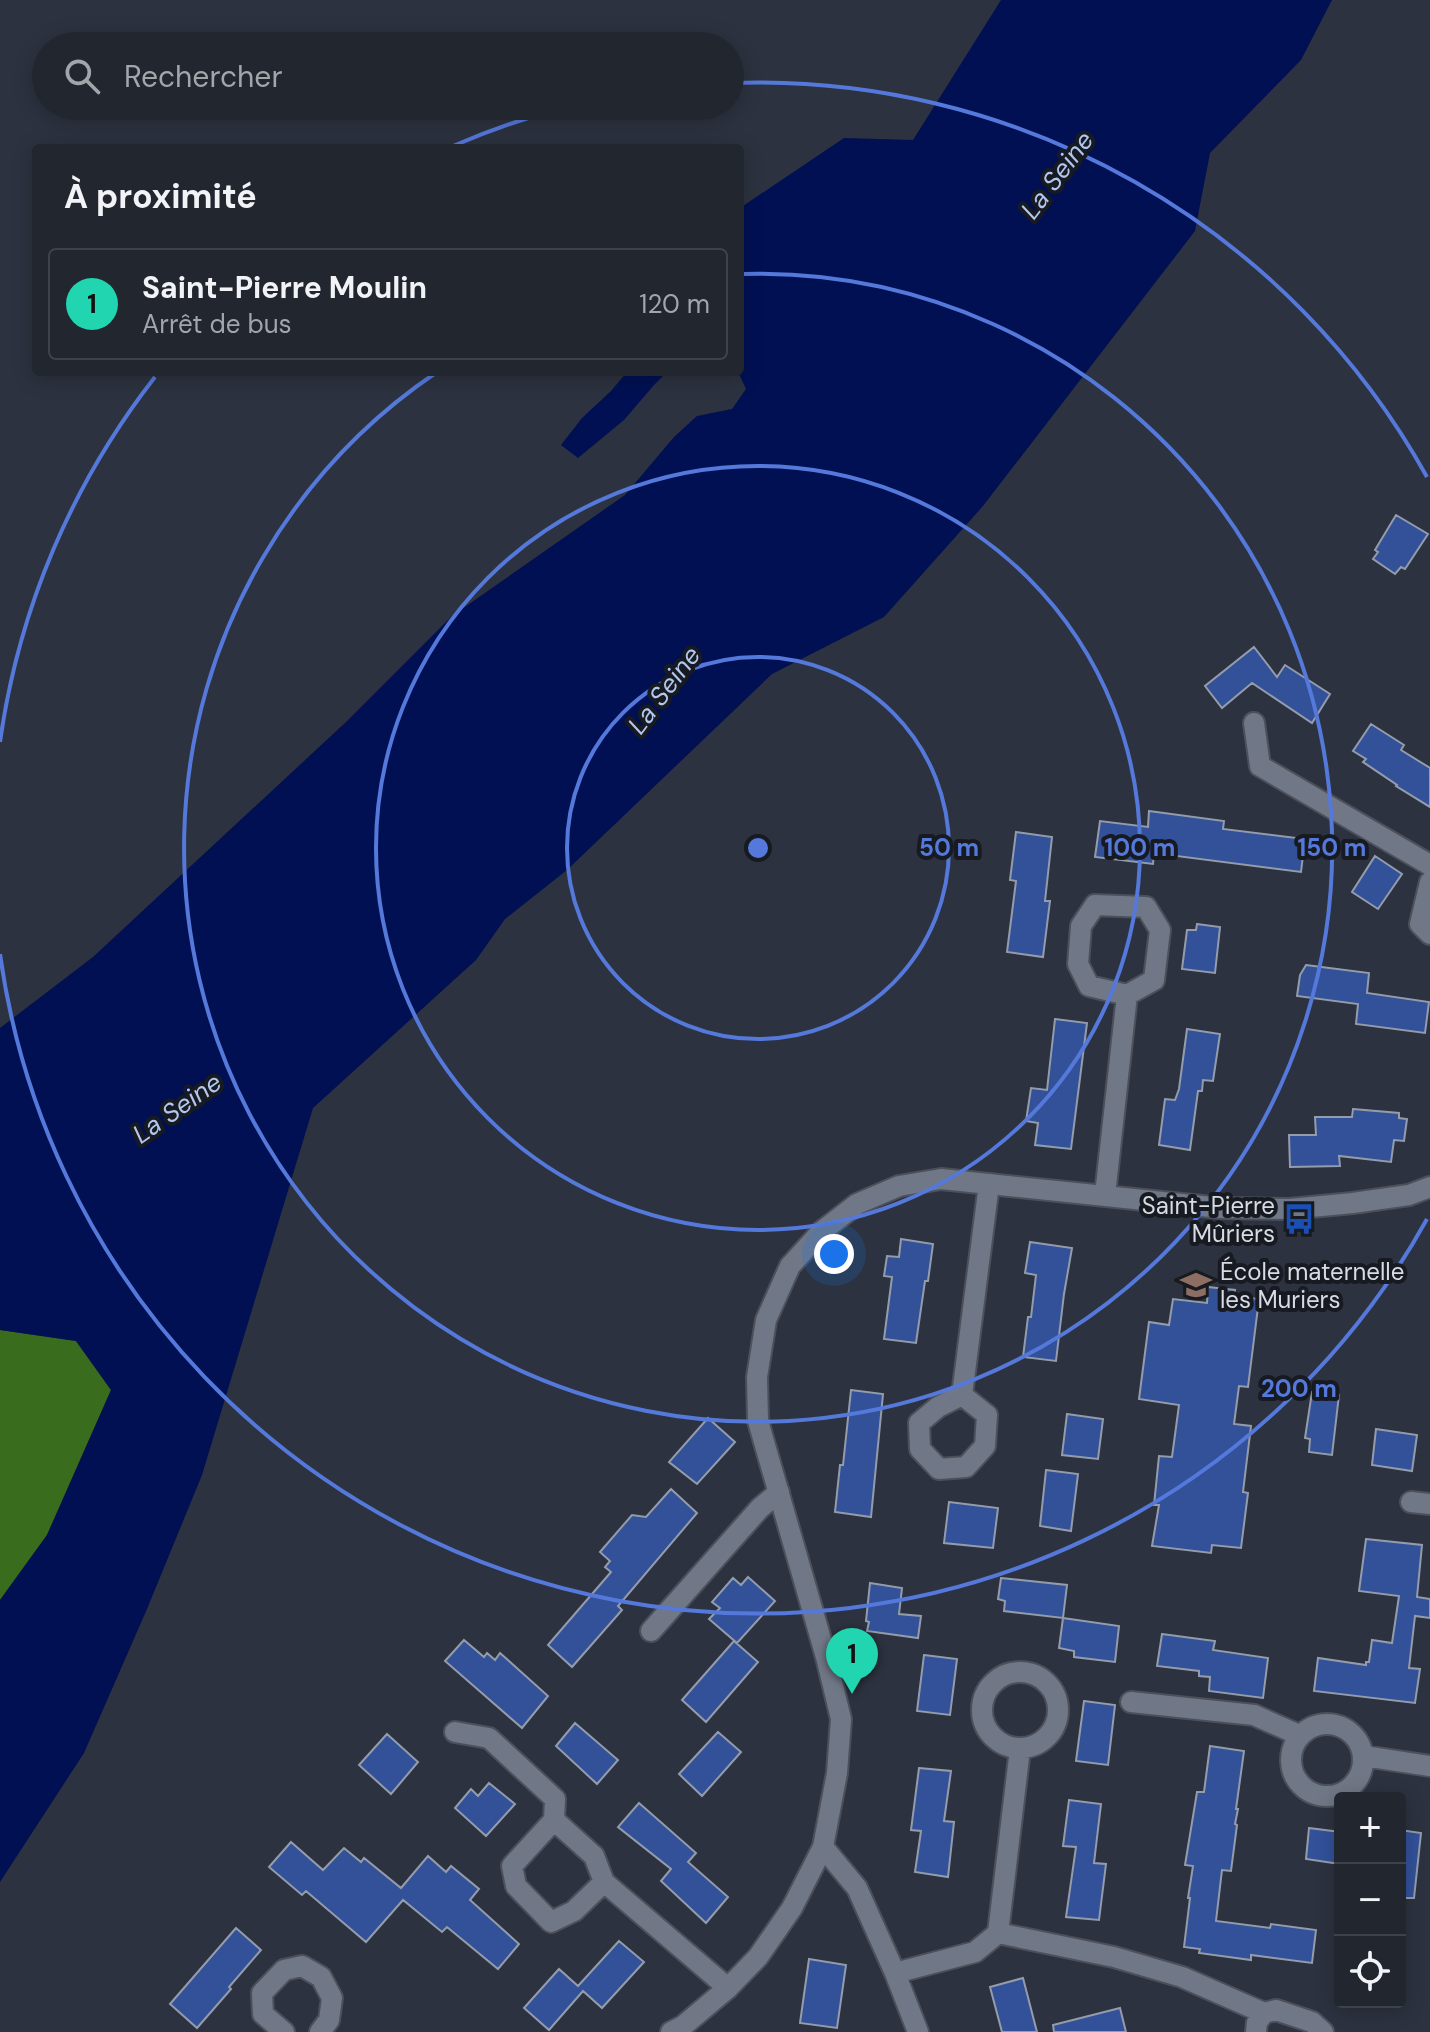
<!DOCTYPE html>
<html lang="fr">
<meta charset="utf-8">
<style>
body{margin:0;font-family:"DM Sans",sans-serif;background:#292e37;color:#f1f3f6}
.controls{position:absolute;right:24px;bottom:24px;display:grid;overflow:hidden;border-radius:8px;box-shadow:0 4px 20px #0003}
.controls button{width:72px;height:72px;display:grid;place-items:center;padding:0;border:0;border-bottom:2px solid #3e434b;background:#21262f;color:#f1f3f6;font:40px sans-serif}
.you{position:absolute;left:834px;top:1254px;width:28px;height:28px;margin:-20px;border:6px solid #fff;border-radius:50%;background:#1a73e8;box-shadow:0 0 0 12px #1a73e833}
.badge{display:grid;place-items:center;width:52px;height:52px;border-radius:50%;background:#20d5b0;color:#111;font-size:26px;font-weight:700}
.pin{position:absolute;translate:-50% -66px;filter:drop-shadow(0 2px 4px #0008)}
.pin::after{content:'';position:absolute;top:42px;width:28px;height:24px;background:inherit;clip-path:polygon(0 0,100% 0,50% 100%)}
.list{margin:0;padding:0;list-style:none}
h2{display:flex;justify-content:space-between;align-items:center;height:104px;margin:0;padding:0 32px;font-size:34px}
h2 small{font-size:26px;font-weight:400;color:#a2a5aa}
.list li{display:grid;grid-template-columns:52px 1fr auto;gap:24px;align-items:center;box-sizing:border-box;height:112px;margin:0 16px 16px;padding:0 16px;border:2px solid #3e434b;border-radius:8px}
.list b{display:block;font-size:30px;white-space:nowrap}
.list p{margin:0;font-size:26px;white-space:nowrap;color:#a2a5aa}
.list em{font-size:26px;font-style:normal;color:#a2a5aa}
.icon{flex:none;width:44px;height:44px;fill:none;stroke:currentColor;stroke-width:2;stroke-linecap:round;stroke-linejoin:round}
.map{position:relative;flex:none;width:1430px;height:2032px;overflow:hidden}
.search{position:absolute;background:#21262f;box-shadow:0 4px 20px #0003;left:32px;top:32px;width:712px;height:88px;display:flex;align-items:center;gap:20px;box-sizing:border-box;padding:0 28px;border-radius:44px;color:#a2a5aa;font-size:30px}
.panel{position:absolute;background:#21262f;box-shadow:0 4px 20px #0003;left:32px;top:144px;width:712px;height:232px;border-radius:8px}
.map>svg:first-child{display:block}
.forest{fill:#3a6c1d}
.water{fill:#001053}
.building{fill:#325199;stroke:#949cab;stroke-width:2}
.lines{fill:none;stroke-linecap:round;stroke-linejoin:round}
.minor-casing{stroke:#4b505a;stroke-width:24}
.tertiary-casing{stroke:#4b505a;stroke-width:24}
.minor{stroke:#707786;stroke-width:20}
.tertiary{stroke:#707786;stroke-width:20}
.ring{fill:none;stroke:#5578db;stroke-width:4}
.labels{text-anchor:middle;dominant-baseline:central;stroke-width:8;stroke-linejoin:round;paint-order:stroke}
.poi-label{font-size:24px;fill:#d7dbe3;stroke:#171a20;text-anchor:end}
.water-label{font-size:26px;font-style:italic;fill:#b2c7ef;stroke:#171a20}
.centre{fill:#5578db;stroke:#171a20;stroke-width:4}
.ring-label{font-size:24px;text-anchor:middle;font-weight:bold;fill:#5578db;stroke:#171a20;stroke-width:8;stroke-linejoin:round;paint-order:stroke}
</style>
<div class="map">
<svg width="1430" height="2032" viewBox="0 0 1430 2032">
<rect width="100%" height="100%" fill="#2c323f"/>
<path class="forest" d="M0 1330 76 1341 111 1390 47 1535 0 1600Z"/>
<path class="water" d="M1001 0H1332L1301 60 1210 153 1195 231 983 506 884 617 772 674 567 870 505 919 476 960 313 1108 202 1475 147 1609 84 1753 0 1882V1600L47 1535 111 1390 76 1341 0 1330V1028L93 957 346 722 452 616 625 495 674 437 697 416 732 409 746 389 739 374 728 372H740V208L844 138 913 140Z
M627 372H667L654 385 624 420 578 458 561 445 582 418 611 391Z"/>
<path class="building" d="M1396 515 1428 534 1405 569 1401 567 1395 574 1373 559 1378 552 1375 550Z
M1254 647 1277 677 1285 665 1330 694 1312 723 1252 683 1222 708 1205 686Z
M1371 724 1404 745 1401 750 1430 768V807L1396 786 1397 785 1363 762 1366 759 1353 751Z
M1149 811 1224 821 1223 829 1305 839 1301 872 1154 853 1153 864 1095 857 1100 821 1148 827Z
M1016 832 1052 837 1045 901H1050L1043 957 1007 952 1016 881 1010 880Z
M1375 856 1402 874 1378 909 1352 892Z
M1197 924 1220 927 1215 973 1182 969 1187 930H1196Z
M1306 965 1369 973 1367 993 1429 1002 1425 1033 1356 1024 1358 1004 1297 996 1300 975Z
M1055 1019 1087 1023 1071 1149 1035 1145 1038 1123 1026 1121 1031 1088 1047 1090Z
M1187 1029 1220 1034 1213 1081 1203 1080 1202 1091H1198L1190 1150 1159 1145 1165 1099 1175 1100 1179 1089Z
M1353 1109 1399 1113V1118L1407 1119 1404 1141 1394 1140 1391 1162 1339 1156 1340 1166 1290 1167 1289 1135H1316L1315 1117H1352Z
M901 1239 933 1244 928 1281H925L916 1343 884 1339 892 1277 884 1276 887 1256 899 1257Z
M1030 1242 1072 1248 1064 1294 1056 1361 1023 1357 1028 1317H1031L1036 1275 1025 1273Z
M1208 1287 1235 1290 1234 1296 1259 1299 1248 1387 1239 1386 1234 1424 1251 1426 1243 1492 1248 1493 1241 1548 1212 1545 1211 1553 1152 1546 1159 1505H1154L1159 1456 1172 1457 1179 1405 1139 1399 1149 1322 1169 1325 1173 1299 1207 1303Z
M851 1390 883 1394 871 1517 835 1512 840 1465H843Z
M1312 1392 1339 1395 1332 1455 1309 1452 1310 1439 1305 1438Z
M1067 1414 1103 1419 1098 1459 1062 1455Z
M708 1418 735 1442 697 1484 669 1462Z
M1376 1429 1417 1435 1412 1471 1372 1465Z
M1046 1470 1078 1474 1071 1531 1040 1526Z
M671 1489 697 1513 618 1606 622 1610 572 1667 548 1645 611 1572 605 1567 610 1561 600 1552 632 1515 646 1517Z
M949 1502 998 1508 993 1548 944 1543Z
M1366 1539 1422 1545 1417 1597 1430 1599V1618L1415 1616 1409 1668 1420 1669 1415 1703 1314 1691 1318 1658 1366 1665V1662H1369L1372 1640 1392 1643 1399 1596 1359 1591Z
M748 1577 775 1601 737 1643 709 1619 720 1608 712 1602 733 1578 741 1585Z
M1001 1578 1067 1585 1063 1618 1004 1611 1005 1601 998 1599Z
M870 1583 902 1588 899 1614 921 1616 918 1638 867 1631 869 1622 866 1621Z
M1063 1618 1119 1626 1115 1662 1074 1657V1651L1059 1648Z
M1162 1634 1215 1641 1213 1650 1268 1658 1263 1698 1209 1691 1210 1677 1199 1676V1671L1157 1666Z
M464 1640 484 1657 487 1653 495 1660 500 1653 548 1696 522 1728 445 1661Z
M734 1641 758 1662 706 1722 682 1700Z
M924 1655 957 1659 950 1715 917 1711Z
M1084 1701 1115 1705 1108 1765 1076 1761Z
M575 1723 618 1760 597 1784 556 1746Z
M718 1732 741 1752 702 1796 679 1774Z
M387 1734 418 1762 391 1794 359 1765Z
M1210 1746 1244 1751 1236 1809H1238L1235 1824 1237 1825 1231 1871 1222 1870 1216 1921 1270 1928 1271 1924 1316 1930 1312 1963 1251 1955V1960L1199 1953 1200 1949 1184 1947 1190 1898H1188L1193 1866 1185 1865 1197 1792H1204Z
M919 1768 951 1771 944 1821 954 1822 948 1877 915 1872 921 1831 911 1830Z
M489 1783 515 1804 486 1836 455 1808 471 1789 478 1796Z
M1069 1800 1101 1804 1094 1863 1106 1864 1099 1920 1066 1917 1076 1847 1063 1846Z
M639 1803 696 1853 688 1862 728 1897 706 1923 661 1881 671 1869 618 1827Z
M1309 1828 1340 1832V1864L1306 1859Z
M1400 1830 1421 1833 1414 1898H1400Z
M291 1842 323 1870 344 1848 361 1862 364 1858 401 1888 428 1856 446 1872 451 1866 479 1889 470 1900 519 1944 498 1969 447 1927 442 1932 403 1900 366 1942 306 1891 302 1895 269 1867Z
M236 1928 261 1950 229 1987 231 1989 197 2028 170 2004Z
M619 1941 644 1962 602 2008 583 1991 549 2030 524 2008 559 1969 578 1986Z
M809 1959 846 1965 837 2028 800 2023Z
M1023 1978 1037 2032H1002L990 1987Z
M1120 2008 1126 2032H1054L1053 2025Z"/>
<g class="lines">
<defs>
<path id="minor" d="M1254 723 1260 766 1430 865
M1430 882 1420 924 1430 934
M1095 905 1146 907 1160 930 1154 980 1127 995 1089 986 1078 964 1081 926Z
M1105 1195 1127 995
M962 1395 987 1415 985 1446 966 1467 939 1469 920 1449 919 1423 938 1407Z
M962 1395 989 1184
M1411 1502 1430 1504
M651 1631 760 1508 779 1492
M982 1710a38 38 0 1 1 76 0a38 38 0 1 1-76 0Z
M1131 1702 1254 1715 1299 1735
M1291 1760a36 36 0 1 1 72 0a36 36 0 1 1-72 0Z
M455 1732 489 1738 555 1799 554 1820 594 1856 604 1882 728 1988
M1364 1756 1430 1766
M554 1820 512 1866 516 1886 551 1922 574 1911 604 1882
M823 1847 857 1888 895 1973 918 2032
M998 1933 1020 1749
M895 1973 975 1952 998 1933 1114 1957 1182 1977 1264 2013
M284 2032 263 2014 262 1993 284 1970 302 1966 321 1977 332 1998 329 2020 320 2032
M1256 2032 1257 2022 1264 2013 1276 2010 1312 2022 1323 2032"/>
<path id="tertiary" d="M671 2032 683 2026 728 1988 758 1957 792 1908 823 1847 837 1773 841 1719 826 1657 758 1421 757 1377 766 1320 790 1266 821 1232 857 1204 899 1186 941 1179 1221 1208 1290 1209 1353 1203 1409 1195 1430 1187"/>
</defs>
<use href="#minor" class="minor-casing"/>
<use href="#tertiary" class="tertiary-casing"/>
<use href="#minor" class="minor"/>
<use href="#tertiary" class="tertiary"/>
</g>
<g class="ring">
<circle cx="758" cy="848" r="191"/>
<circle cx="758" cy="848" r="382"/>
<path d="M743 274A574 574 0 1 1 437 372"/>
<path d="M1427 1219A765 765 0 0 1 0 954M0 742A765 765 0 0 1 155 377M453 146A765 765 0 0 1 566 107M731 83A765 765 0 0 1 1427 477"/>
</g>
<defs>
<symbol id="bus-bare" viewBox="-9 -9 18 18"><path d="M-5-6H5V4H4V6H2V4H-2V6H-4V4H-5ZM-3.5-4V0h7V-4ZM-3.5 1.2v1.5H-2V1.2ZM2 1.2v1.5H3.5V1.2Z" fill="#1a4fb4" stroke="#171a20" stroke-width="2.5" paint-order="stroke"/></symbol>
<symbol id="school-bare" viewBox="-9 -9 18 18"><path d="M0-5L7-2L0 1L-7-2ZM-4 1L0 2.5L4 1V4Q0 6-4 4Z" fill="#8d6e63" stroke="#171a20" stroke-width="2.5" paint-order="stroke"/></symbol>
</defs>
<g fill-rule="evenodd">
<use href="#bus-bare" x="1277" y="1197" width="44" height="44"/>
<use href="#school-bare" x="1174" y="1263" width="44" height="44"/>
</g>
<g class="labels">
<g class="poi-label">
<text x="1275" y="1205">Saint-Pierre<tspan x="1275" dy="28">Mûriers</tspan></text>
<text x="1220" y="1271" text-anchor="start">École maternelle<tspan x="1220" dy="28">les Muriers</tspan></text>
</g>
<g class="water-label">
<text transform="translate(1057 175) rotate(-53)">La Seine</text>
<text transform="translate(664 690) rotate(-53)">La Seine</text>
<text transform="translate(177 1108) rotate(-35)">La Seine</text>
</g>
</g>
<circle cx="758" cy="848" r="12" class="centre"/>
<g class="ring-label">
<text x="949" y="856">50 m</text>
<text x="1140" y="856">100 m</text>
<text x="1332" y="856">150 m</text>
<text x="1299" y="1397">200 m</text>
</g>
</svg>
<div class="controls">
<button>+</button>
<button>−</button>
<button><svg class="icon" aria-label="locate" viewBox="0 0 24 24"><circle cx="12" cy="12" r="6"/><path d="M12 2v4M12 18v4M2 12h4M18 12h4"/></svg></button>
</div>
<div class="you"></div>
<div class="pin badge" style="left:852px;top:1694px">1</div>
<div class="search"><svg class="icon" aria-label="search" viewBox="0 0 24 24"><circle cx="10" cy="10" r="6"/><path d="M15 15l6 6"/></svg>Rechercher</div>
<section class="panel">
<h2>À proximité<small></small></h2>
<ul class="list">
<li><span class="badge">1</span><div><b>Saint-Pierre Moulin</b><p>Arrêt de bus</p></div><em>120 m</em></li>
</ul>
</section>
</div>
